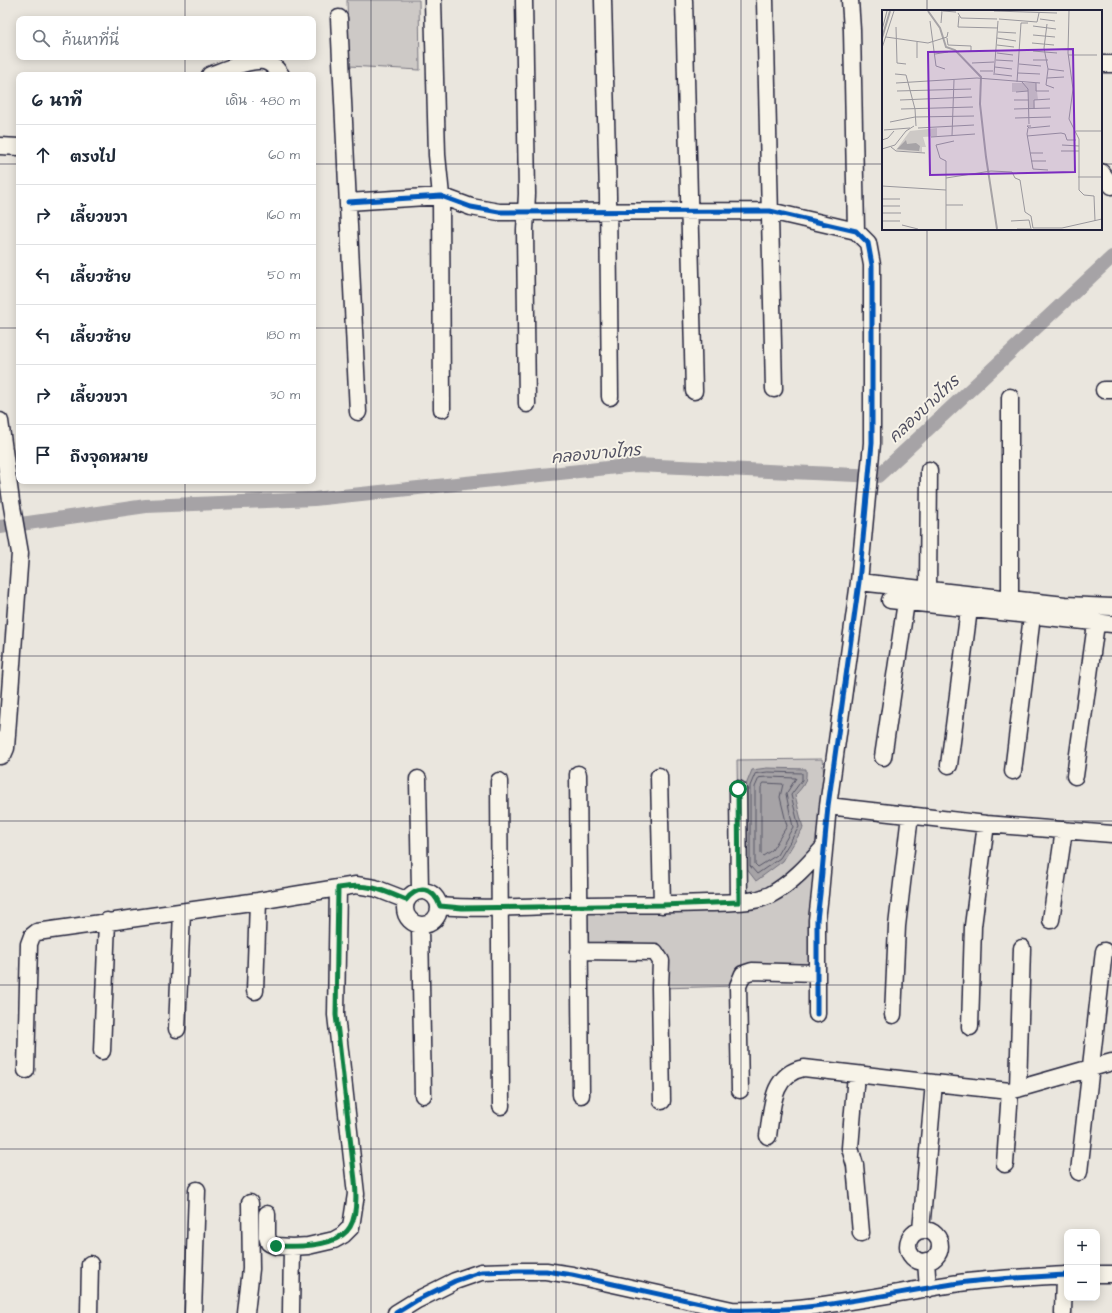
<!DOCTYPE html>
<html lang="th">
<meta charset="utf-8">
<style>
body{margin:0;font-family:"Architects Daughter","Playpen Sans Thai",sans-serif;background:#f2f2f3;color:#1f2937}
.controls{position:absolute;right:12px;bottom:12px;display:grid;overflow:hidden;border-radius:8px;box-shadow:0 2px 10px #0003}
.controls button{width:36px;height:36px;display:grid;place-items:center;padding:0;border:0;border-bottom:1px solid #e0e1e3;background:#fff;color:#1f2937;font:20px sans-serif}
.stop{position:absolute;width:12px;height:12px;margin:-9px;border:3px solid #0b8043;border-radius:50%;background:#fff}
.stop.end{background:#0b8043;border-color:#fff;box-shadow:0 1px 4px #0008}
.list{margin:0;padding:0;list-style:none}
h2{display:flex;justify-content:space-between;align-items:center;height:52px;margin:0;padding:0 16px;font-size:17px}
h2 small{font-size:13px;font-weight:400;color:#747a83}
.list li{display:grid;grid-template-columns:26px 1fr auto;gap:12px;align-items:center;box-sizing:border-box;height:60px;padding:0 16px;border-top:1px solid #e0e1e3}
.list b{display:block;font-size:15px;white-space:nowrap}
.list em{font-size:13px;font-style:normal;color:#747a83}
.icon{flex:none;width:22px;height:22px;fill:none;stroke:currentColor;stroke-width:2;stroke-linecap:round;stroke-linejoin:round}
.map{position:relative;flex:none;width:1112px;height:1313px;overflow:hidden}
.search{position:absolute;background:#fff;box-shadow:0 2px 10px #0003;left:16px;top:16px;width:300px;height:44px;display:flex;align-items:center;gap:10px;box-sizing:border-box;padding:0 14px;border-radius:8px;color:#747a83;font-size:15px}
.panel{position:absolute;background:#fff;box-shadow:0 2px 10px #0003;left:16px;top:72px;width:300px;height:412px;border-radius:8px}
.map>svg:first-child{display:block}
.green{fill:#cdc9c6;stroke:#787680}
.water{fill:#a6a3a6;stroke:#716f7b}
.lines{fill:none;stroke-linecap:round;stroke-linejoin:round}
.shore{stroke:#575666;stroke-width:1}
.canal{stroke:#a6a3a6;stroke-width:14}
.street-casing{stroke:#22223b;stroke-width:19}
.street{stroke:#f7f3e8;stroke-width:16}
.cycleway-casing{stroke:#f7f3e8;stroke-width:8}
.cycleway{stroke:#0057b8;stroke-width:5}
.route{stroke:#0b8043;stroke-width:5}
.grid{fill:none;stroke:#22223b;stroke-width:1;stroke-opacity:0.55}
.labels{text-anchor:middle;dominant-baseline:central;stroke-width:4;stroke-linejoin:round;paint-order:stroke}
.water-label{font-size:16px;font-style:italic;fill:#504f60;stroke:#f7f3e8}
.inset-river{fill:none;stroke:#a6a3a6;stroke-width:2}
.inset-road{fill:none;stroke:#9a989d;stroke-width:1}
.view{fill:#7b2cbf;fill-opacity:0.15;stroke:#7b2cbf;stroke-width:2}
.inset-edge{fill:none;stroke:#22223b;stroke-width:2}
</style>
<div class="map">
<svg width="1112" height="1313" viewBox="0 0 1112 1313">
<rect width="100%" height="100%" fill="#eae6de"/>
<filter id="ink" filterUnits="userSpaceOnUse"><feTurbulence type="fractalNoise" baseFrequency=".025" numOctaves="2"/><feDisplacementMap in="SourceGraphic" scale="8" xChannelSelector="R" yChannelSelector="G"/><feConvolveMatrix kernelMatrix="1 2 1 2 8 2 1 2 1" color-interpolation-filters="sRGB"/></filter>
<g filter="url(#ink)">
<path class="green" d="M347 0H419L420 70 349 66Z
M822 759 828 806 817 973H738V986L660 988 659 953 578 958 580 905 739 902 737 760Z"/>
<path class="water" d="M767 768 806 769C807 781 804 786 795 795L803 828 783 861 756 881 746 868V785L752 770Z"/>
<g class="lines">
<path class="shore" d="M768 772 802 773V780L791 795 799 827 780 858 757 874 750 866V786L755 774Z
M768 777 796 778 786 794 793 827 777 855 758 867 755 864V787L759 778Z
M764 783 783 784 780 797 787 826 772 850 763 856 761 854V788Z"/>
<path class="canal" d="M0 527 146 506 314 499 636 465 878 476 1112 257"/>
<defs>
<path id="street" d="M433 0 437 155 441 196 442 409
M524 0 527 194 525 230 527 404
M603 0 608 196 610 397
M684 0 694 391
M765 0 774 389
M850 0 852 30 856 231
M339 18 358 412
M1101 64H1112
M210 75C224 70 250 59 264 61 272 63 277 69 281 75
M0 146 19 147
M1101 172 1112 186
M348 202 441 196 471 207 499 212 770 211 856 231 868 243 872 265V443L859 582 828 806 820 894 817 920V1014
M1104 390H1112
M1010 397V599
M0 421 11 501 20 553 6 748 3 755 0 756
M859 582 1065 605 1112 607
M928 590 929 470
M890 600 1112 624
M883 757 906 602
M949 765 969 609
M1013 771 1032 616
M578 774 581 1095
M659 776 662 905
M1075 776 1096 624
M418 779 420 890
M499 781 501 1106
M738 789 739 902
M828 806 986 824 1112 834
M405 908a17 17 0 1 1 34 0a17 17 0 1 1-34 0Z
M439 906C486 910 532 906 579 905 622 904 664 905 707 903 727 902 751 904 770 895 792 883 808 865 824 847
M1051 920 1064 830
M420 926 423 1095
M579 951 655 952 661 961 660 988 662 1101
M255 991 258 901
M893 1015 897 926 910 815
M970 1027 973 926 986 824
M177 1029 182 912
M102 1051 107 921
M26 1070 29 944 32 936 37 932 258 901 356 885 375 888 406 900
M856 1074 850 1148 855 1165 861 1233
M934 1083 1010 1091 1112 1062
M1018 1089 1022 948
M740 1090 738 986 743 974 752 971 817 973
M768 1136C772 1109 771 1074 804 1068L934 1083 921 1230
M1005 1164 1010 1091
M1079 1172 1104 951
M267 1214V1236L269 1243 276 1246 292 1247
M908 1246a16 16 0 1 1 32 0a16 16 0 1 1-32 0Z
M926 1261 928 1289
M1097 1274H1112
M89 1313 90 1264
M193 1313 197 1190
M246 1313 251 1269 250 1203
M291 1313 292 1247 308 1246 334 1240 343 1235 351 1227 356 1194 336 1015 338 888
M396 1313 417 1300 455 1281 481 1272 519 1271H546L572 1275 732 1310C811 1313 888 1293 967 1282 1000 1278 1034 1277 1067 1275
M1063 1313 1064 1275"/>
</defs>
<use href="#street" class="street-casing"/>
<use href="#street" class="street"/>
<defs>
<path id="cycleway" d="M348 202 441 196 471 207 499 212 770 211 856 231 868 243 872 265V443L859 582 828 806 820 894 817 920V1014
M396 1313 417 1300 455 1281 481 1272 519 1271H546L572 1275 732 1310C811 1313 888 1293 967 1282 1000 1278 1034 1277 1067 1275"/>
</defs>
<use href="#cycleway" class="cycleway-casing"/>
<use href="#cycleway" class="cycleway"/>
</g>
</g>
<g class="lines" filter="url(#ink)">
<path class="route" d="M276 1246C296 1247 338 1247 350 1227 358 1214 356 1187 354 1172L336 1015 338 888C367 883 380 889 406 900 418 885 433 887 440 906L462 908 662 905 739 902 738 789"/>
</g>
<path class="grid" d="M185 0V19M371 0V1313M556 0V1313M741 0V1313M927 0V11M185 57V75M0 164H19M313 164H883M1101 164H1112M927 229V1313M0 328H19M313 328H1112M185 481V1313M0 492H1112M0 656H1112M0 821H1112M0 985H1112M0 1149H1112"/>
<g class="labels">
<g class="water-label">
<text transform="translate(924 409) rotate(-43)">คลองบางไทร</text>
<text transform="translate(596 454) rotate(-5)">คลองบางไทร</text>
</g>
</g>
<g transform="translate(882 10)">
<rect width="220" height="220" fill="#eae6de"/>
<path d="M130 73H154L156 90H152L153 99H147L146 81 130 82ZM55 118V126L41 127 44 137H40V142L14 140 28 121Z" fill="#cdc9c6"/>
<path d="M24 130 25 134 34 133 38 136 37 141 15 139Z" fill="#a6a3a6"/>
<path class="inset-river" d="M46 1 58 18 64 37 73 40 99 67 98 94 104 147 115 219M0 28 8 1"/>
<path class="inset-road" d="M61 1 74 2M112 1 175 3M187 1 186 43 191 79 187 109 197 129V180L202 185 212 186 213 211M76 3 79 8 115 9M77 6 76 17 116 18M117 9 155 12 157 3M158 9 173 11M48 11 54 56 63 59M59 13 60 1M165 14 162 38 166 59M151 16 174 19M14 17 15 53 24 54M0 20 5 1M116 22 134 23M151 25 173 27M4 27 46 33 65 27 66 22M65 28 66 35 89 36V42M115 28 134 31M150 33 172 35M115 35 132 37M0 38 12 1M151 41 175 43M115 43 131 45M53 44 66 42M186 45H215M35 48V32M114 50 131 51M151 50H166M90 53 112 52M137 54 159 56M113 57 130 59M98 61H111M136 63 158 64M13 64 24 65 33 99 34 116M113 64 130 66M112 65 116 11M165 68 182 67M135 72 139 13H146M140 72 146 79 147 114M14 73 95 68 158 73M154 73V81H167M172 78 164 75 166 59 182 61M15 81 89 79M134 82 146 81M18 90 90 87M132 90H147M19 99 91 97M132 99 168 98M152 99V90L168 89M133 108 169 107M8 112 33 107 92 106M149 116H145L147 118 168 116M36 118 92 115M146 118 145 124 151 159 166 160M2 120 28 118M194 121H220M70 126 72 70M145 126 179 123 183 124 185 130H194M49 127 93 124M0 130 6 128 12 121M180 135 197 136M9 137 14 141 43 143M0 139 13 135 24 121 32 116M179 141H197M148 143H161M149 151H164M196 167H220M64 168V151L58 148 54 135 72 131M0 176 64 180M0 189H18M64 195H81M0 196H18M0 203H19M0 211H18M129 211 147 210 149 219M20 215 36 219M64 219V168L109 161 130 162 133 168 138 170 143 202 149 206 151 218H180L220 209M135 219H148"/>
<path class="view" d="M191 39 193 162 48 165 46 42Z"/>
<rect width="220" height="220" class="inset-edge"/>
</g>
</svg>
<div class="controls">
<button>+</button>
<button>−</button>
</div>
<div class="stop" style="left:738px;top:789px"></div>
<div class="stop end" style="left:276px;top:1246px"></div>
<div class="search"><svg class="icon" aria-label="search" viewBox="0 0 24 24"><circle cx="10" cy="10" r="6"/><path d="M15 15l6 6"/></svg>ค้นหาที่นี่</div>
<section class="panel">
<h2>6 นาที<small>เดิน · 480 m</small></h2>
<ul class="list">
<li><svg class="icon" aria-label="ahead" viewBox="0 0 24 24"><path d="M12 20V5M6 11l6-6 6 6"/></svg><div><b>ตรงไป</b></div><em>60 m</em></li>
<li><svg class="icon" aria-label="right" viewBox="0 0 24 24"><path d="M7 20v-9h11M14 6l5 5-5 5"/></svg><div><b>เลี้ยวขวา</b></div><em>160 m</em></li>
<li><svg class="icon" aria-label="left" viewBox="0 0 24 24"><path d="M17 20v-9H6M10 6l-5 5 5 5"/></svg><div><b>เลี้ยวซ้าย</b></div><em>50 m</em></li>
<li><svg class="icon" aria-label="left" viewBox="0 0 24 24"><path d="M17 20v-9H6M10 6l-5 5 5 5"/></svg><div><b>เลี้ยวซ้าย</b></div><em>180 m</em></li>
<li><svg class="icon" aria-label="right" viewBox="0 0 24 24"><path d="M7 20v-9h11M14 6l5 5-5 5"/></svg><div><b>เลี้ยวขวา</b></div><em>30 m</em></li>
<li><svg class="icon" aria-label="arrive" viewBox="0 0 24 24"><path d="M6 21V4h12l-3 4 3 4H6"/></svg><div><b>ถึงจุดหมาย</b></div></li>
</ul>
</section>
</div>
